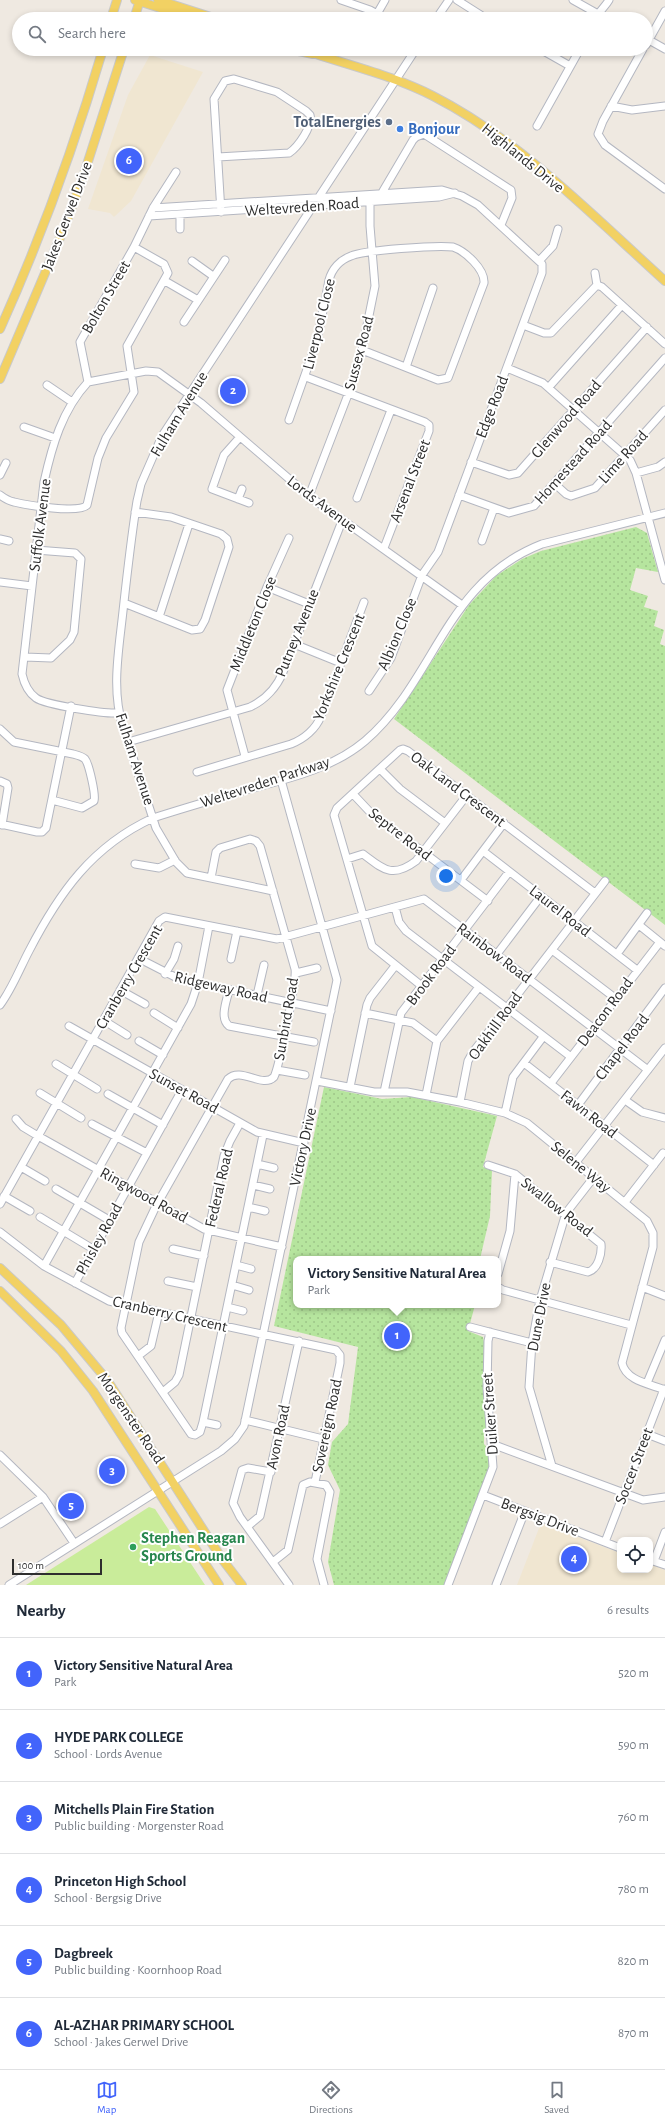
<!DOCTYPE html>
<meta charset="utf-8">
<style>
body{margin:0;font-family:"Alegreya Sans",sans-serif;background:#f6f6f7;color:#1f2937}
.controls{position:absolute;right:12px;bottom:12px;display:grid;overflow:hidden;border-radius:8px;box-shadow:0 2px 6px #0003}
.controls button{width:36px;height:36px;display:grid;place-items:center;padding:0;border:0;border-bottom:1px solid #e0e1e3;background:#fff;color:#1f2937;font:20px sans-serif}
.scale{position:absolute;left:12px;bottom:10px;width:90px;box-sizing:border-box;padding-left:4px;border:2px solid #2e2e2e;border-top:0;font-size:11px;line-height:14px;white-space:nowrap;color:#2e2e2e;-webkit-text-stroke:3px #fff;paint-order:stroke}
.you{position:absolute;left:446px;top:876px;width:14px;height:14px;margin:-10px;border:3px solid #fff;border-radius:50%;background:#1a73e8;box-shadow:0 0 0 6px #1a73e833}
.badge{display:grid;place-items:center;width:26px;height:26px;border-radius:50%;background:#4264fb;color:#fff;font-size:13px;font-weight:700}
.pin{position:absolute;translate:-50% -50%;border:2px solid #fff;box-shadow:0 1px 4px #0006}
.popup{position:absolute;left:293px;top:1256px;width:208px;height:52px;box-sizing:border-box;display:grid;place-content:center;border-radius:8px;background:#fff;filter:drop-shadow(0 1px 3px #0005);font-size:13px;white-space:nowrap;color:#747a83}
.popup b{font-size:15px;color:#1f2937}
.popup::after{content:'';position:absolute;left:50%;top:100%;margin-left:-8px;border:8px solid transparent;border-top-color:#fff}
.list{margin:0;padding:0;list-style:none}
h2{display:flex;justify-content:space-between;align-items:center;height:52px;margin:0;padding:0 16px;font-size:17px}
h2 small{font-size:13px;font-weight:400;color:#747a83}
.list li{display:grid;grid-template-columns:26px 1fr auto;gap:12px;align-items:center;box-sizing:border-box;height:72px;padding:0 16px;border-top:1px solid #e0e1e3}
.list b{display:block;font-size:15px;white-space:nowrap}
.list p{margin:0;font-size:13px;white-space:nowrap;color:#747a83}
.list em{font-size:13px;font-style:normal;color:#747a83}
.icon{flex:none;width:22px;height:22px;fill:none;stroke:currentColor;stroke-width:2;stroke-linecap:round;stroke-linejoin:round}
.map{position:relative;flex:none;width:665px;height:1585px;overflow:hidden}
.search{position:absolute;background:#fff;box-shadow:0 2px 6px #0003;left:12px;right:12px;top:12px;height:44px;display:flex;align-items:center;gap:10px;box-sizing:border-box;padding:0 14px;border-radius:22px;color:#747a83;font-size:15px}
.sheet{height:484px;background:#fff}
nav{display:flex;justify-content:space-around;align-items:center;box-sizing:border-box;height:56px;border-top:1px solid #e0e1e3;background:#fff;font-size:11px;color:#747a83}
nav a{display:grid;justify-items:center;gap:2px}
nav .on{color:#4264fb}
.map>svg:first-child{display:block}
.education{fill:#f0e6d1}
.grass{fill:url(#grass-dots)}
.pitch{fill:#c9ec9a}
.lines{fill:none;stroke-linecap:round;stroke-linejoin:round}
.minor-casing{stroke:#b4b7c1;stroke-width:9}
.major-casing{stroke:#c9c9c9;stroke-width:10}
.minor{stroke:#fff;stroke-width:7}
.major{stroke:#f2d163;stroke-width:8}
.service-dot{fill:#5c6f8a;stroke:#fff;stroke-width:1.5}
.shop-dot{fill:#3f7fe0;stroke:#fff;stroke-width:1.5}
.leisure-dot{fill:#2e9e5b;stroke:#fff;stroke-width:1.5}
.labels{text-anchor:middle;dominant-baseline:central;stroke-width:4;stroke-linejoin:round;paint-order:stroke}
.service-label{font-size:16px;font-weight:bold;fill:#4e5e75;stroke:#fff;text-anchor:end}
.shop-label{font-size:16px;font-weight:bold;fill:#366cbe;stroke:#fff;text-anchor:start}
.street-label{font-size:16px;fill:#2e2e2e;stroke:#fff}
.leisure-label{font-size:16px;font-weight:bold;fill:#27864d;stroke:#fff;text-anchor:start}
</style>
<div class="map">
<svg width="665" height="1585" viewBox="0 0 665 1585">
<defs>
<pattern id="grass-dots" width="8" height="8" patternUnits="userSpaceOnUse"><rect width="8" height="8" fill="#b6e59e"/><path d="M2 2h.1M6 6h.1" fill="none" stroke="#9dc588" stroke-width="1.8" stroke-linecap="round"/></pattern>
</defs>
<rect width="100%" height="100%" fill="#efe9e1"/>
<path class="education" d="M150 55 203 72 131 201 114 217 110 213 88 209 128 95Z
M541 1523 620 1553V1570H650V1564L665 1570V1585H517Z"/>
<path class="grass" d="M636 527 647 533 658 572 636 568 630 590 648 596 644 607 658 611 654 626 664 630 660 644 665 646V925L394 719 469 605 496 576 522 559 541 551Z
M324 1087 382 1099 412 1097 497 1116 483 1167 492 1170 490 1216 480 1259H296V1305H475L468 1331 483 1337 484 1342 483 1385 487 1433 484 1434V1444L489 1450 490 1466 444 1585H334L328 1562 340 1490 328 1465 332 1442 348 1424 358 1347 274 1326Z"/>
<path class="pitch" d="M149 1507 155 1509 205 1585H26Z"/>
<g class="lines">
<defs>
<path id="minor" d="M341 0 370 10 386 19
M457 0 487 19
M573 0 598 14
M377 14 385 0
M436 19 449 0
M596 19C598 12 605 7 609 0
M649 40 665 49
M646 45 665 11
M540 49 570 66
M643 49 603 121 598 134 605 145 665 189
M611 106 632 110 665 106
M537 126 580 49
M218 157 289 153C298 147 313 126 310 115L306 111 277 92 234 79 225 81 214 99 221 212
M380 196 413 140 416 137 424 134 511 190 512 198 501 225
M153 208 442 190 462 196 478 205 542 264V273L438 552 422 575 391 658 369 691
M180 214V229
M149 216 439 197 455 193
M540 260 553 246 558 229
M192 261 213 276
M595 273 597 285
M165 281 198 300
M597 285 602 287 665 344
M184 322 225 260
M523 325 544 333H551L597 285
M406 367 433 288
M507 368 543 383 630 460 636 473 665 580
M306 377 425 422 429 425V431L384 548
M88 382 80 342 134 247 153 208 176 172
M47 385 72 402
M549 387 622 305
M289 420 317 341 329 280C332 269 340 260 351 256 364 250 437 245 453 247 465 251 485 269 484 283L448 378 438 380 362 350
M24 427 55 438
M240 437 224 455 212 489 249 503
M471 462 509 475 518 473 647 327
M636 473 658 467 665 462
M0 475 6 463
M555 484 566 494 571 496 595 488 665 410
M0 495C4 498 9 501 14 502 26 505 80 514 87 505L98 458 106 438 134 392 127 346 168 273 164 264 134 247
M459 495 509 513 534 506 665 358
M309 496 349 392 362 350 375 286 370 226V195
M357 498 391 410
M238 499 242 489
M0 539 9 541
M482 541 494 508
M0 582 32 586
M267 587 309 604
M124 603 192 630 200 629 205 620 229 547 227 539 221 534 171 517 135 512
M159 617 189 524
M294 644 341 663
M25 657 51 658 70 640 74 632 81 559 75 553 36 550
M118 713C105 714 46 705 36 698 29 693 24 683 22 674L44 482C52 446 62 410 88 382L146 371 158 372 201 403 309 496 462 605
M0 729 14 742 73 754C77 755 82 756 85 759 89 764 96 795 94 801L82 808 52 800
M128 742 250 707C265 700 277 687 283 672L342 521
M245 756 227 690 267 587 289 538
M380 769 400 789 445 823
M197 772 291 744C304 739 316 729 321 716L364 602
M0 781 7 784 8 788 2 825
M353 794 369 811 488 901
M0 824 37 832H42L46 828 71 706
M483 851 637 970
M347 859 363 854C383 869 392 879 416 861L467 795
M135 864 159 868 175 860
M211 878 216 852 220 848 250 839 256 841 260 846 295 969C297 980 279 1067 274 1077 262 1089 241 1066 228 1079L156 1206 139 1242 121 1328 122 1333 191 1434 195 1435 200 1432 203 1422 217 1425
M461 880 504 823
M273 891 187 873 176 862 156 828 123 727C111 690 119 649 123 611 127 575 131 538 137 501L141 484 162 436 416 49
M395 907 399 922 406 931 571 1057
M639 925 665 946
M552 950 615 998
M497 954 541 896
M617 954 647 913
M138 958 179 979 331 1011
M231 959 237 931
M296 973 317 968
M165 974 174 959 178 946
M423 987 372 946 334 815 337 808 400 750 403 749 408 751 595 893
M120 990 145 1004
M229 990C227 1000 219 1018 229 1026L314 1042
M257 995 264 965
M0 1005C12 989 20 968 29 951 59 893 92 846 153 818 184 808 215 799 246 790 287 779 332 769 365 741 436 680 444 582 542 544L665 513
M154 1013 178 1028
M365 1013 413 1023 437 1041
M103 1020 127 1035
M69 1026 257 1132 304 1143
M139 1041 163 1055
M524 1063 654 1165
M56 1064 97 1089
M277 1070 305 1075
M317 1081 374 1092H407L460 1102 505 1113 527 1123 647 1221 653 1233V1247L622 1363C626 1381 650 1384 665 1390
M551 1083 660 942
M350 1087 367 1005 370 998 395 966
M384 1092 401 1013 509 872
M40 1093 81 1118
M108 1094 163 1125
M426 1095 437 1041 479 987
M625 1100 642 1112 665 1118
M460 1102 468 1061 473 1052 605 881
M578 1105 665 988
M505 1113 513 1077 543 1037
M16 1119 23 1127 38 1136 204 1229 282 1247
M92 1124 147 1153
M576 1162 665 1048
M257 1164 274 1168
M488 1165 515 1174 601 1244C602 1254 598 1269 588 1272L550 1262
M21 1167 45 1181
M253 1185 270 1189
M56 1189 109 1220
M4 1196 30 1211
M625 1202 663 1153
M0 1204 159 921 165 917 277 939 424 899 648 1070
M248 1207 265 1211
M40 1217 93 1249
M0 1232 44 1266 109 1301 336 1350 340 1355V1363L315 1482
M173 1249 204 1256
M236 1265 251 1269
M44 1266 191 1004 198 983 209 926
M498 1274 510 1231 515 1174
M168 1281 197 1287
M75 1283 182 1090
M232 1285 249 1290
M498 1287 503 1290 631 1325
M642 1287 665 1296
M227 1307 243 1311
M470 1327 532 1343
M138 1356 151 1346 159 1312
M647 1383 665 1340
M163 1392 175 1382 179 1375 224 1156 230 1141 240 1123
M245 1420 323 1439
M203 1422 263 1135
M647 1434 665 1441
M492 1444 643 1500 665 1497
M0 1455 43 1497 74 1543
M552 1466 529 1387 532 1343 540 1300 566 1213 594 1177
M271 1472 248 1468 242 1470 233 1503 240 1517 289 1585
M483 1495 620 1548
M0 1524 43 1497
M248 1526 260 1516 299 1341
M605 1542 664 1389
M650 1560 665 1565
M654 1561 665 1532
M273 1562 288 1550 303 1485 310 1482 326 1485 330 1492 317 1559 324 1585
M9 1585 221 1451 235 1439 244 1426 337 980 281 780
M448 1585 493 1467 487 1388 488 1341 490 1332
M496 1585 525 1511"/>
<path id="major" d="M135 0 195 19
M158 0 217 19
M111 19 117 0
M134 19 140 0
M289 49 313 54
M306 49 316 54C355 67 396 77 433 96 521 141 592 215 665 281
M0 329C41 238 75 144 103 49
M0 379 62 233 83 177 124 49
M0 1268 61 1325 107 1380 222 1559 242 1585
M0 1291 61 1351 93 1391 219 1585"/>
</defs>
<use href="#minor" class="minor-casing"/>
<use href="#major" class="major-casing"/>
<use href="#minor" class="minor"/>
<use href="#major" class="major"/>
</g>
<circle class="service-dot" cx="389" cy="122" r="4"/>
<circle class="shop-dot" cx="400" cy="129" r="4"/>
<circle class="leisure-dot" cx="133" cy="1547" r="4"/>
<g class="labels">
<g class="service-label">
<text x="381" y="122">TotalEnergies</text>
</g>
<g class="shop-label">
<text x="408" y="129">Bonjour</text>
</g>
<g class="street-label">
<text transform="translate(523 158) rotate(39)">Highlands Drive</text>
<text transform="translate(302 207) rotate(-4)">Weltevreden Road</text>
<text transform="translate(67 216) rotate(-69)">Jakes Gerwel Drive</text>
<text transform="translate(106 297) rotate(-60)">Bolton Street</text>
<text transform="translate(319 324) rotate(-76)">Liverpool Close</text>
<text transform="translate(359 353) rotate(-75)">Sussex Road</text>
<text transform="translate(492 407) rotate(-69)">Edge Road</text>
<text transform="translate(179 414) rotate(-59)">Fulham Avenue</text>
<text transform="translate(566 419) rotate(-49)">Glenwood Road</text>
<text transform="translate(623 457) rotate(-48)">Lime Road</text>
<text transform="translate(573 462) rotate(-48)">Homestead Road</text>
<text transform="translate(410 481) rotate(-69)">Arsenal Street</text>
<text transform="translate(322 504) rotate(37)">Lords Avenue</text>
<text transform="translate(40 525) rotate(-83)">Suffolk Avenue</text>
<text transform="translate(253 624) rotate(-68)">Middleton Close</text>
<text transform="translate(297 633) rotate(-68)">Putney Avenue</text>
<text transform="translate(397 634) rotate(-67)">Albion Close</text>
<text transform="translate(339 667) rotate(-68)">Yorkshire Crescent</text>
<text transform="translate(135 759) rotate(72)">Fulham Avenue</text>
<text transform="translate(265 782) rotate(-18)">Weltevreden Parkway</text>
<text transform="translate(458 789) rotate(37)">Oak Land Crescent</text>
<text transform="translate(400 834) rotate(38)">Septre Road</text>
<text transform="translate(560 911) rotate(38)">Laurel Road</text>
<text transform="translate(494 953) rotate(37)">Rainbow Road</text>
<text transform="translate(431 975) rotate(-53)">Brook Road</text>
<text transform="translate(129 977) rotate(-60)">Cranberry Crescent</text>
<text transform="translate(221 987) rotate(13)">Ridgeway Road</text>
<text transform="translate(605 1012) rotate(-53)">Deacon Road</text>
<text transform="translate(286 1019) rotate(-80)">Sunbird Road</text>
<text transform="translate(495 1026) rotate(-54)">Oakhill Road</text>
<text transform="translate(622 1047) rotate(-53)">Chapel Road</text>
<text transform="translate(184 1091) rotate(29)">Sunset Road</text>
<text transform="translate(589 1114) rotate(38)">Fawn Road</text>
<text transform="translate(303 1147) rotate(-78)">Victory Drive</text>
<text transform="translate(581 1167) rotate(39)">Selene Way</text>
<text transform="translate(219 1188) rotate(-77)">Federal Road</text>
<text transform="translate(144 1195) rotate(29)">Ringwood Road</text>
<text transform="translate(557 1207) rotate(38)">Swallow Road</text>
<text transform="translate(99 1239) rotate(-61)">Phisley Road</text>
<text transform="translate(170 1314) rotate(13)">Cranberry Crescent</text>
<text transform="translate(539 1317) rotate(-79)">Dune Drive</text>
<text transform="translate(490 1414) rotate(-94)">Duiker Street</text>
<text transform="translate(131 1418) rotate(56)">Morgenster Road</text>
<text transform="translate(327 1426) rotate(-78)">Sovereign Road</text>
<text transform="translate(278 1437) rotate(-78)">Avon Road</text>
<text transform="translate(634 1466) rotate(-69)">Soccer Street</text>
<text transform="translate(540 1517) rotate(21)">Bergsig Drive</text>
</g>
<g class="leisure-label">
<text x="141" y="1538">Stephen Reagan<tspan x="141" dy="18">Sports Ground</tspan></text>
</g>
</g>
</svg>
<div class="controls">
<button><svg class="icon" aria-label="locate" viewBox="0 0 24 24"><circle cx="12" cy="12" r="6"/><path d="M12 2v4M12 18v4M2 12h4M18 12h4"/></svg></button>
</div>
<div class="scale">100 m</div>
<div class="you"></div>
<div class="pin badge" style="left:397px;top:1336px">1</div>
<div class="popup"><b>Victory Sensitive Natural Area</b>Park</div>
<div class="pin badge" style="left:233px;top:391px">2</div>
<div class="pin badge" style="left:112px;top:1471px">3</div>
<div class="pin badge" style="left:574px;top:1559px">4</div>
<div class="pin badge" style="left:71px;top:1506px">5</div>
<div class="pin badge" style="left:129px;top:161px">6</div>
<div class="search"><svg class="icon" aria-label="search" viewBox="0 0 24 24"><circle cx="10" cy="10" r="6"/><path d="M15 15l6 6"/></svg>Search here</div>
</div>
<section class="sheet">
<h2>Nearby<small>6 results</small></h2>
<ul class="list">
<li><span class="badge">1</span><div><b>Victory Sensitive Natural Area</b><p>Park</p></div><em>520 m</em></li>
<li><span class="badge">2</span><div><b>HYDE PARK COLLEGE</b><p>School · Lords Avenue</p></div><em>590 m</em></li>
<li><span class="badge">3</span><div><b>Mitchells Plain Fire Station</b><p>Public building · Morgenster Road</p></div><em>760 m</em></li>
<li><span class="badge">4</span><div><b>Princeton High School</b><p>School · Bergsig Drive</p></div><em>780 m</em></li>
<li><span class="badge">5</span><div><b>Dagbreek</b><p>Public building · Koornhoop Road</p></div><em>820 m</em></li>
<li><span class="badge">6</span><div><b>AL-AZHAR PRIMARY SCHOOL</b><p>School · Jakes Gerwel Drive</p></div><em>870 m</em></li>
</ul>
</section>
<nav>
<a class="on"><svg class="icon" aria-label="map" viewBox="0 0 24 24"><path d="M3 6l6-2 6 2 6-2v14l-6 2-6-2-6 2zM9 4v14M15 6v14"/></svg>Map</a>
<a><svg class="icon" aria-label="directions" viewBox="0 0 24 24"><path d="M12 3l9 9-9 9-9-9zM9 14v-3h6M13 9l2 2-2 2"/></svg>Directions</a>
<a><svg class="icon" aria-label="saved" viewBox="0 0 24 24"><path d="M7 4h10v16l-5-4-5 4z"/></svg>Saved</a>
</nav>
